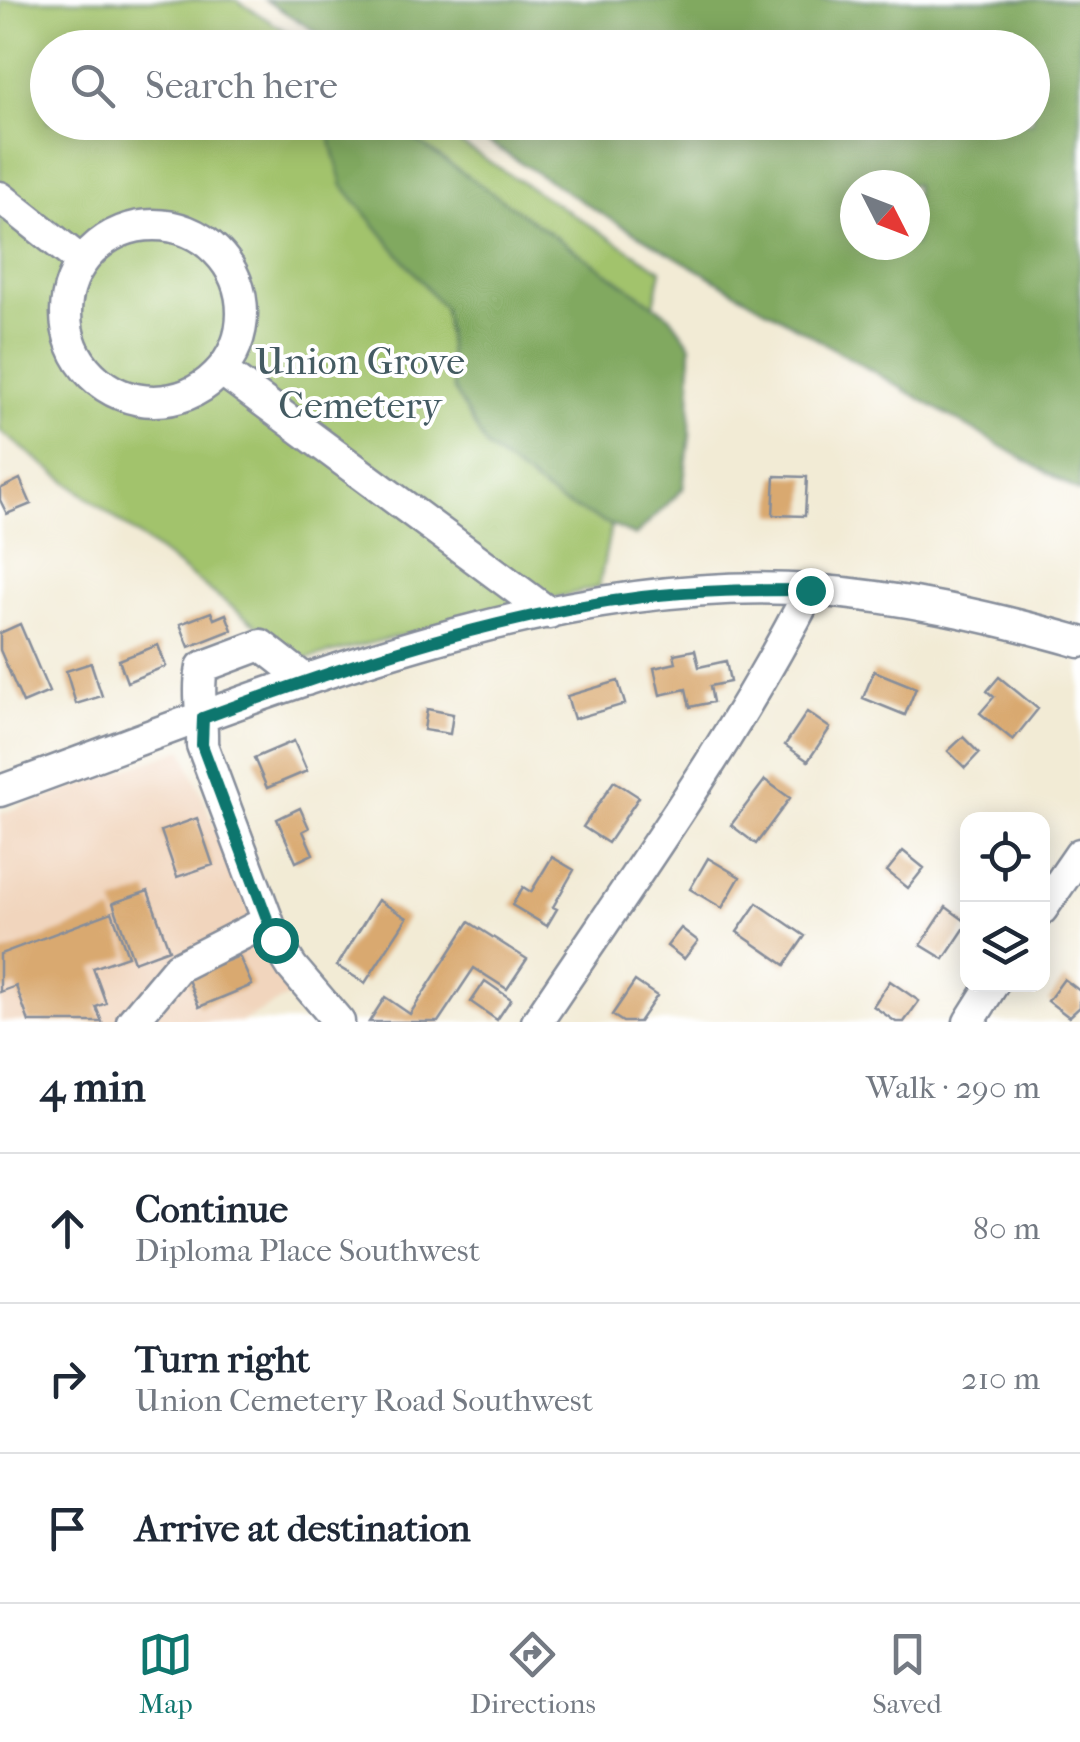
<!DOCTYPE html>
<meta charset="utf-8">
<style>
body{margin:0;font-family:"IM FELL French Canon",serif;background:#f6f6f7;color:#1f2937}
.controls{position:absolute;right:30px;bottom:30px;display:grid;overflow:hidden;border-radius:20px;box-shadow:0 5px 25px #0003}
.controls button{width:90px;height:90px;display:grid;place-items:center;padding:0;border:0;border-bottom:2px solid #e0e1e3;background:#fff;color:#1f2937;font:50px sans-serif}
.compass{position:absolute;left:840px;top:170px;width:90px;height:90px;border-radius:50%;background:#fff;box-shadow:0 5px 25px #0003;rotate:132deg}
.stop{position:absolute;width:30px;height:30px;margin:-22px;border:8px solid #0f766e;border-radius:50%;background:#fff}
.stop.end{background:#0f766e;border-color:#fff;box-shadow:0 2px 10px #0008}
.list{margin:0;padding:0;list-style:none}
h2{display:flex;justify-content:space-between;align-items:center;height:130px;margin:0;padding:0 40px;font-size:42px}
h2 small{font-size:32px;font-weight:400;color:#747a83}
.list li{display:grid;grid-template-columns:65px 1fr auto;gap:30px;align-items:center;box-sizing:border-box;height:150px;padding:0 40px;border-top:2px solid #e0e1e3}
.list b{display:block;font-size:38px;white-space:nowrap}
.list p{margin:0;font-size:32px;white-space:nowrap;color:#747a83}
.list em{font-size:32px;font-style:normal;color:#747a83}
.icon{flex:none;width:55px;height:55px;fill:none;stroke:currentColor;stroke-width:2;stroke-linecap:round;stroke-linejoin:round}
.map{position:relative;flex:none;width:1080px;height:1022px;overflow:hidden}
.search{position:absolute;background:#fff;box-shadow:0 5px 25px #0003;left:30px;right:30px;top:30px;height:110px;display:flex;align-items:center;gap:25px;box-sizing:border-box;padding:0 35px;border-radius:55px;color:#747a83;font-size:38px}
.sheet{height:580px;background:#fff}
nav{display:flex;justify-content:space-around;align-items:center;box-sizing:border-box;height:140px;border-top:2px solid #e0e1e3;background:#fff;font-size:28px;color:#747a83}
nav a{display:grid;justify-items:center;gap:5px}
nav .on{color:#0f766e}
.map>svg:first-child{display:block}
.built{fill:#f1d5bd}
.green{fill:#a2c36c;stroke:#5e7965;stroke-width:2.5}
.forest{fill:#81a960;stroke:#4e6c5f;stroke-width:2.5;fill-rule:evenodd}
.building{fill:#d9a96f}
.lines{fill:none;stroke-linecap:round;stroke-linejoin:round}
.minor-casing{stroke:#868d9a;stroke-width:35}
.minor{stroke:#fff;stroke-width:30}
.route{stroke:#0f766e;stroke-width:12}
.labels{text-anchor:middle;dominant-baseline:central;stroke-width:8;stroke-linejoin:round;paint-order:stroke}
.park-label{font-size:38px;fill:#445b62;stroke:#fff}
</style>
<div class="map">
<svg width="1080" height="1022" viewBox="0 0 1080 1022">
<rect width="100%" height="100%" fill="#fff"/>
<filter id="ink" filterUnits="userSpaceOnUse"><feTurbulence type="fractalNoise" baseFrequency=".01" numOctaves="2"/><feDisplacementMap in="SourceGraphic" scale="20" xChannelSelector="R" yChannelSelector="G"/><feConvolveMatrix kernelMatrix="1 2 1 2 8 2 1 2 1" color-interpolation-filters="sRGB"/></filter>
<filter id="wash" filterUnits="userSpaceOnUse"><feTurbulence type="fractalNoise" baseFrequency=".0048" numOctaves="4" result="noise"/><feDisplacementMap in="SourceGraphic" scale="40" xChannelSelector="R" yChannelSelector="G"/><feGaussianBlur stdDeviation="2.25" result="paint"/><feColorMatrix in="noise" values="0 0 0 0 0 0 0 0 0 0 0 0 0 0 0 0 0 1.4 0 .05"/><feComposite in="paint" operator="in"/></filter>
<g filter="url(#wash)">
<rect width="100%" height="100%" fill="#f2ebd5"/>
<path class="built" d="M183 749 273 970 291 995 241 1022H0V814Z"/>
<path class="green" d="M0 0H236L311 47 48 48V122L428 123 661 270 599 587 302 660 0 431Z"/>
<path class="forest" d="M265 0H1080V492L597 211 458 123 1032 122V48L340 47ZM855 185H915V245H855Z
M326 123H391L670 316 691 345 690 435 683 489 635 536 560 502 487 448 453 388 444 309 343 186Z"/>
<g id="blocks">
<path class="building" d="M775 476 807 477 805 516 773 515Z
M20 479 31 504 7 514 0 500V489Z
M211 612 214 619 226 614 232 630 189 647 180 624Z
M20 624 49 692 23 703 0 650V633Z
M158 645 166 666 127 682 119 660Z
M695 650 699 667 726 661 730 682 710 686 713 702 690 707 686 689 660 695 654 668 676 663 674 654Z
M91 663 102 696 76 704 66 671Z
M874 671 916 688 905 715 863 698Z
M999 677 1038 709 1013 740 980 713 994 697 987 691Z
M618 681 625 704 574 719 567 696Z
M427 709 453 714 450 734 424 730Z
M807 712 830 728 808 761 785 745Z
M963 737 979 753 965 768 948 751Z
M294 741 307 771 267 788 254 758Z
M765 780 790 798 756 844 731 825Z
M614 781 639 797 608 843 583 827Z
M300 808 309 828 303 831 313 854 296 862 277 819Z
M197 818 213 865 177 877 161 831Z
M903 851 924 868 908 888 887 871Z
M552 857 574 870 553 907 557 909 547 926 512 905 523 887 531 892Z
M708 858 740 877 722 908 690 889Z
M148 891 169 949 134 962 113 903Z
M378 900 407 918 365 983 337 966Z
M757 903 805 936 785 965 737 932Z
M946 907 968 923 944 959 921 945Z
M112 912 128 956 93 968 106 1003 96 1007 102 1022H29L16 986 0 992V954Z
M469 922 527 959 507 989 474 968 438 1022H369L385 997 410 1014Z
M681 928 698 941 684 959 667 946Z
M239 956 252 985 199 1007 187 977Z
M1064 979 1080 991V1007L1069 1017 1048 1001Z
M485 981 511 999 497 1020 471 1002Z
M635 981 657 996 639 1022H623L612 1015Z
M890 981 919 1001 904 1022H896L873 1006Z"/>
</g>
</g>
<g filter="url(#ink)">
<use href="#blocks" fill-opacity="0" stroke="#868d9a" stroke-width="2.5"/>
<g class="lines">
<defs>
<path id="minor" d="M0 197 82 262
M66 313a88 88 0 1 1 176 0a88 88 0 1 1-176 0Z
M221 370 549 613
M306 680 261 645 202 667C197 693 203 719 202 745L275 940 292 967 339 1022
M0 791C248 702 545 571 812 590 904 597 992 617 1080 642
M1042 909 1080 854
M132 1022 178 967 268 921
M537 1022C631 881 733 741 810 590
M969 1022 993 984"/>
</defs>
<use href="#minor" class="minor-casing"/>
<use href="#minor" class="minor"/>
</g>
</g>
<g class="lines" filter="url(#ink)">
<path class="route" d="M275 940 202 745 203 718C345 666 491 616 642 597 698 590 754 590 810 590"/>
</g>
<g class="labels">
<g class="park-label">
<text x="360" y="361">Union Grove<tspan x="360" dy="44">Cemetery</tspan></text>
</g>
</g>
</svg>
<div class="controls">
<button><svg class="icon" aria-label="locate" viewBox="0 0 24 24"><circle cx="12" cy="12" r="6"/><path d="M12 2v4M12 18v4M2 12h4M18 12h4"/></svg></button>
<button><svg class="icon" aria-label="layers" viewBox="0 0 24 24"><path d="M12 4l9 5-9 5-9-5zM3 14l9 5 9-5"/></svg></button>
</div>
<svg class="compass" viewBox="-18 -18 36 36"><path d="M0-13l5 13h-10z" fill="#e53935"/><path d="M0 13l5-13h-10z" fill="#747a83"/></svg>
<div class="stop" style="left:275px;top:940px"></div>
<div class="stop end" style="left:810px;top:590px"></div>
<div class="search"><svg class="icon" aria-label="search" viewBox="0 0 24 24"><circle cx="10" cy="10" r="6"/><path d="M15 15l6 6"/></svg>Search here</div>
</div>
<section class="sheet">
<h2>4 min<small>Walk · 290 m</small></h2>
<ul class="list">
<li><svg class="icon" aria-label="ahead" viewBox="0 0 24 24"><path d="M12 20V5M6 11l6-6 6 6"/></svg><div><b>Continue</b><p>Diploma Place Southwest</p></div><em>80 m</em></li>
<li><svg class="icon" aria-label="right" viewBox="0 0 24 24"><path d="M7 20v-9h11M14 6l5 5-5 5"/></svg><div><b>Turn right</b><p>Union Cemetery Road Southwest</p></div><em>210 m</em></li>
<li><svg class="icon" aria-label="arrive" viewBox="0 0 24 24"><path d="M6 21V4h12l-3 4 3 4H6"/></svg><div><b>Arrive at destination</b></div></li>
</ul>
</section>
<nav>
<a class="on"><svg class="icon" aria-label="map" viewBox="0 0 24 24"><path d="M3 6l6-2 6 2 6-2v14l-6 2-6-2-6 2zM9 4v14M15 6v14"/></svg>Map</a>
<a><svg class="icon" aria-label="directions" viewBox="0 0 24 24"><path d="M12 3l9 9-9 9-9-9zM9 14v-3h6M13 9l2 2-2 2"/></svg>Directions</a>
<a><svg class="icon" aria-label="saved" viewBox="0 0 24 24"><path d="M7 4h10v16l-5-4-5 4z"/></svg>Saved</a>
</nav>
